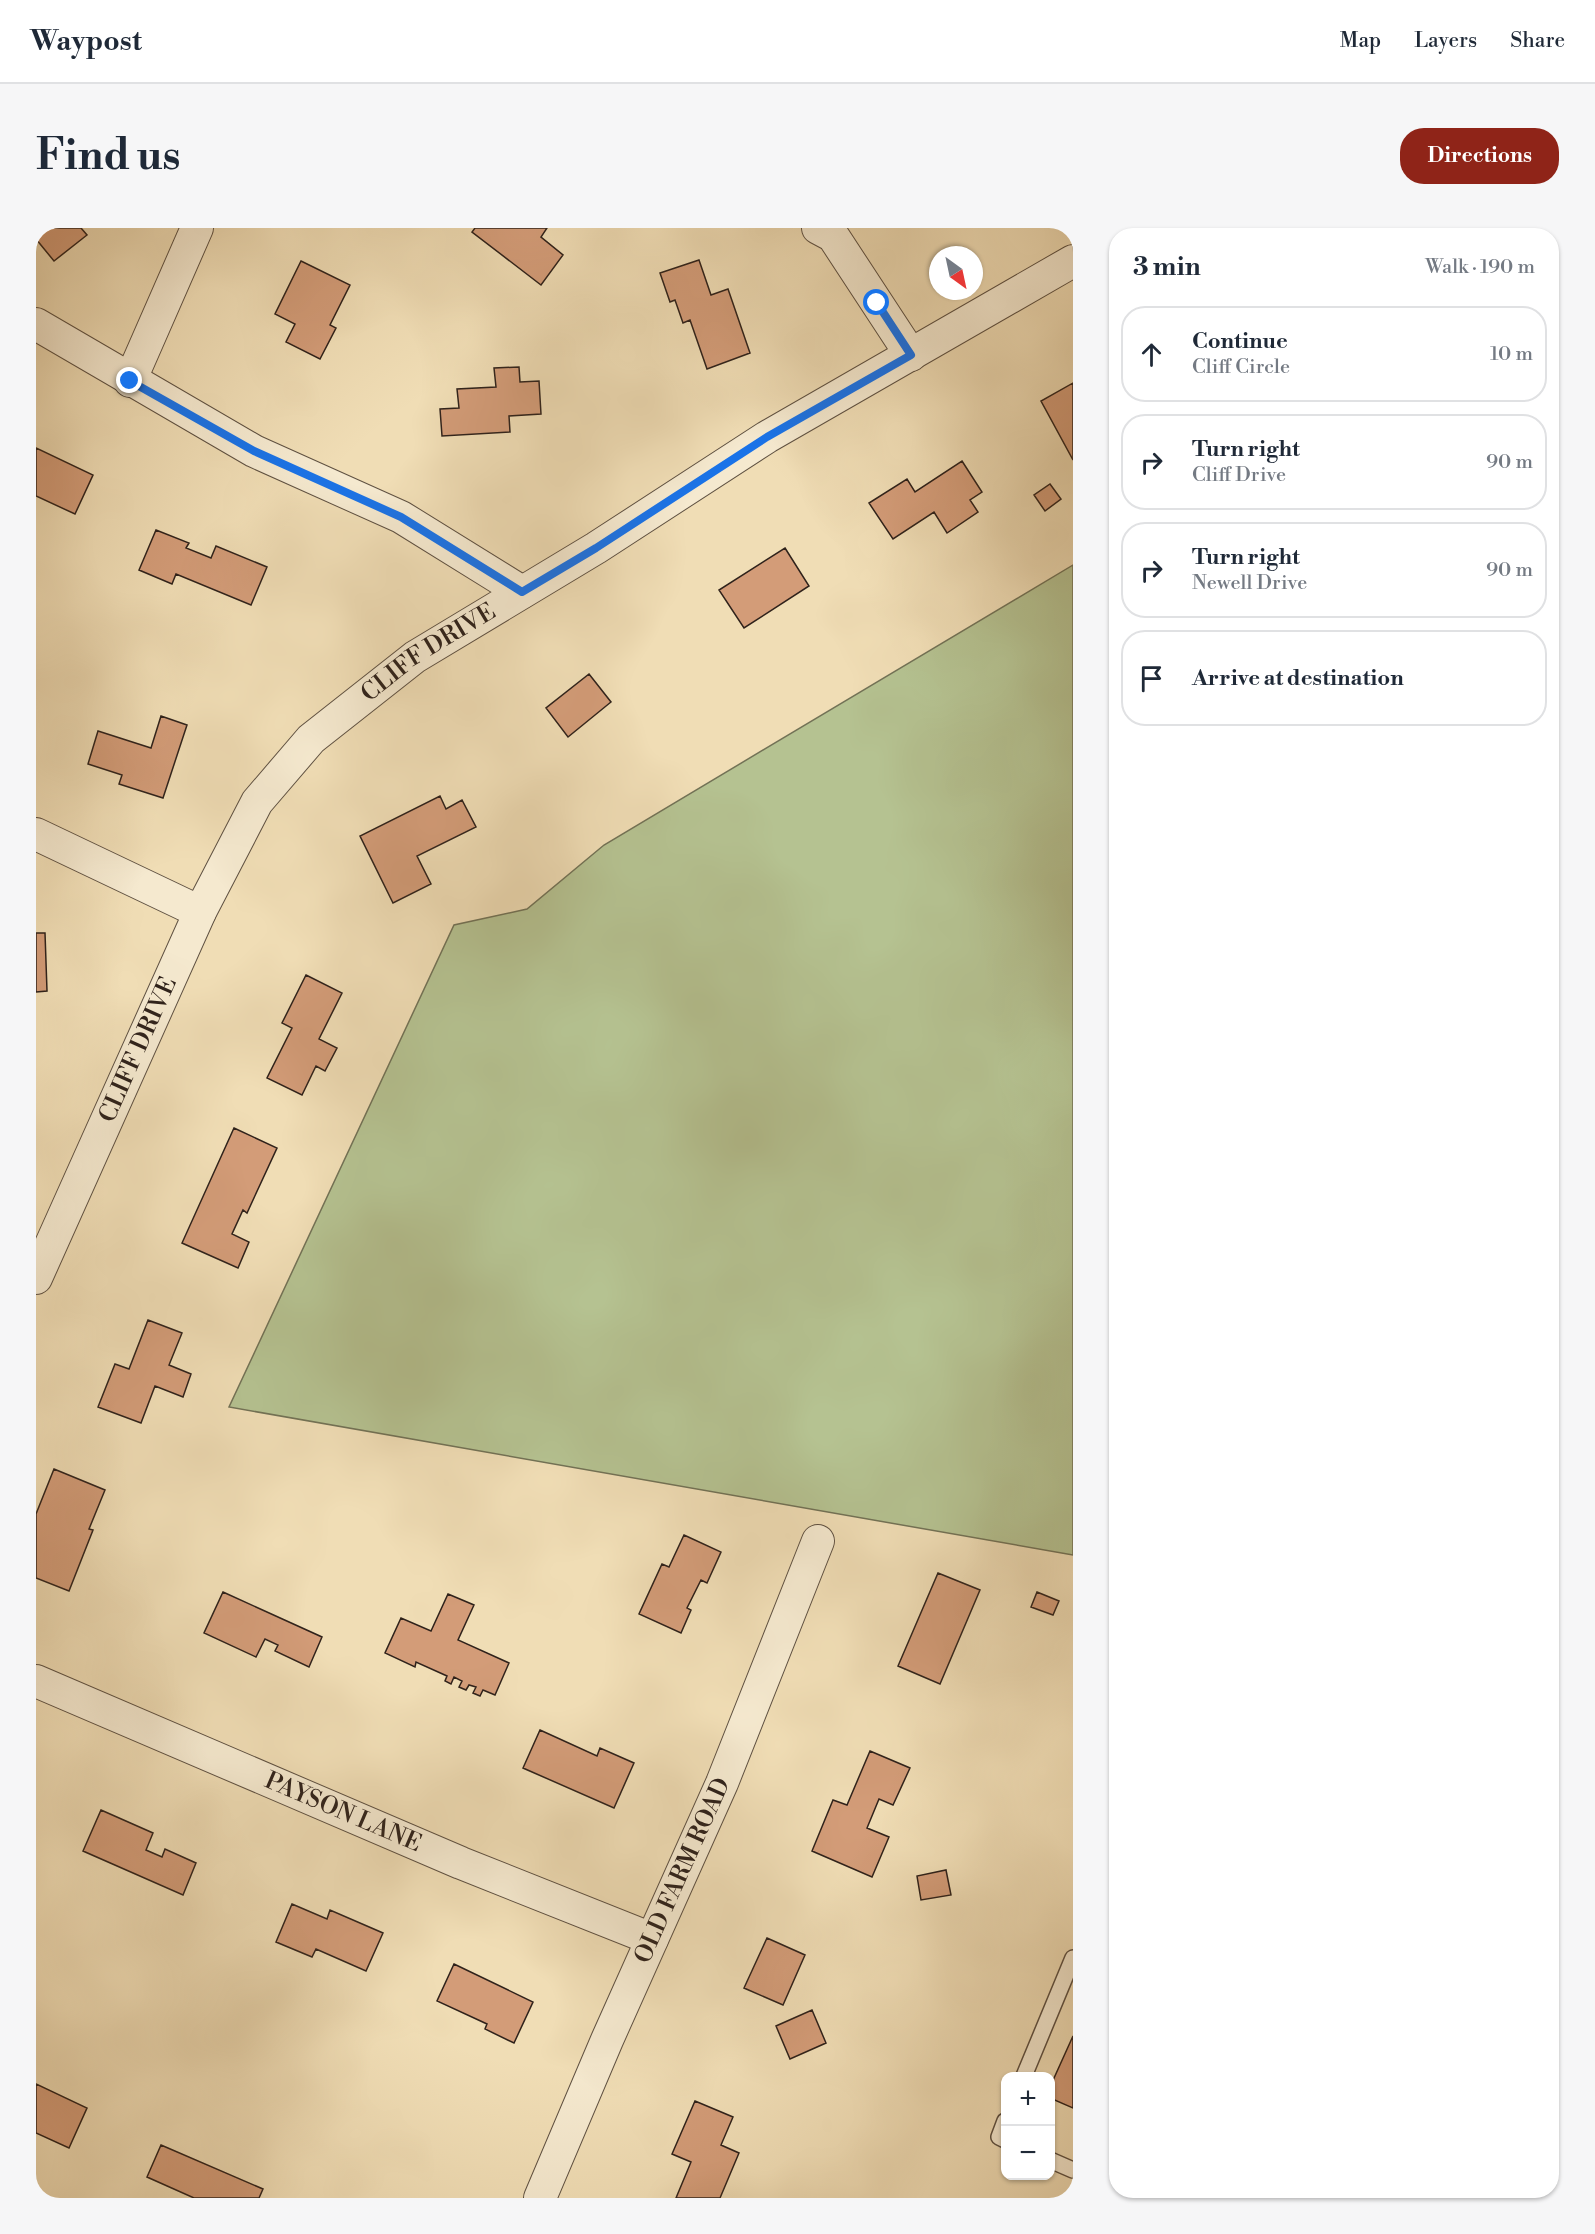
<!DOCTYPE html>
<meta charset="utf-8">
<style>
body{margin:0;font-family:"Libre Bodoni",serif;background:#f6f6f7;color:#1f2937}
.controls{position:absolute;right:18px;bottom:18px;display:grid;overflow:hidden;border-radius:12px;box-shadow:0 2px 4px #0004}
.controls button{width:54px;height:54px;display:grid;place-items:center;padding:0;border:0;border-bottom:2px solid #e0e1e3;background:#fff;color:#1f2937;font:30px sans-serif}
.compass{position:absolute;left:893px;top:18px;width:54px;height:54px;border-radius:50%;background:#fff;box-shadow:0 2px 4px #0004;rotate:147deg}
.stop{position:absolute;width:18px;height:18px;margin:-14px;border:4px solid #1a73e8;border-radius:50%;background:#fff}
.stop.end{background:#1a73e8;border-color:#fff;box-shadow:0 2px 6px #0008}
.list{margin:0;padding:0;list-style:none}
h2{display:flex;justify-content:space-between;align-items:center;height:78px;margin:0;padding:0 24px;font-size:26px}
h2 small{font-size:20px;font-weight:400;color:#747a83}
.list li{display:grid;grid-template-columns:39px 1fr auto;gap:18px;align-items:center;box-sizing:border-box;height:96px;margin:0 12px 12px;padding:0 12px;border:2px solid #e0e1e3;border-radius:24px}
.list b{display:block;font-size:22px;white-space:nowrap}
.list p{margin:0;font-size:20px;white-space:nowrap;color:#747a83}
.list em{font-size:20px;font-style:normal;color:#747a83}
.icon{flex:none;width:33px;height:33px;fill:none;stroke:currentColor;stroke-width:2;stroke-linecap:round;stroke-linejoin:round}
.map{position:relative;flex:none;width:1037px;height:1970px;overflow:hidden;border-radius:24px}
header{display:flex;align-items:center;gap:36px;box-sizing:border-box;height:84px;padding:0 30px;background:#fff;border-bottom:2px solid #e0e1e3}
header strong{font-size:28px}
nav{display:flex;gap:33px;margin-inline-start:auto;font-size:21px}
.intro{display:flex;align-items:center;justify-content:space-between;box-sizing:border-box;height:144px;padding:0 36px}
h1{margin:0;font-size:42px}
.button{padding:15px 27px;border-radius:24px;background:#8f2418;color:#fff;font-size:21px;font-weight:700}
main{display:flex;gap:36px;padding:0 36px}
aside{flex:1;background:#fff;border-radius:24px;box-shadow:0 2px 4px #0004}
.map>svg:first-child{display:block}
.green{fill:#b5c291;stroke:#727256;stroke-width:1.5}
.building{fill:#d39c78;stroke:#2f221b;stroke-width:1.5}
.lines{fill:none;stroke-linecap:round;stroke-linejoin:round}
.service-casing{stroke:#5f5142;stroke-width:18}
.minor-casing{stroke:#5f5142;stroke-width:34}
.service{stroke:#f5e9cf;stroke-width:15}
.minor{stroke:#f5e9cf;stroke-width:32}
.route{stroke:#1a73e8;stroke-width:8}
.labels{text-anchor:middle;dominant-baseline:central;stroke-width:5;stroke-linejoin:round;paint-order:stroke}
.street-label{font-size:24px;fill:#2f221b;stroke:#f5e9cf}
</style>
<header>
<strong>Waypost</strong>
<nav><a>Map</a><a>Layers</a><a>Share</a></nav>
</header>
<div class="intro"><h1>Find us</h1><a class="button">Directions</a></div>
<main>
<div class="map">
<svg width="1037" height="1970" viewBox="0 0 1037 1970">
<rect width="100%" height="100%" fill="#f0ddb5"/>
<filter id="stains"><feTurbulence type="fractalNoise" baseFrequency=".00333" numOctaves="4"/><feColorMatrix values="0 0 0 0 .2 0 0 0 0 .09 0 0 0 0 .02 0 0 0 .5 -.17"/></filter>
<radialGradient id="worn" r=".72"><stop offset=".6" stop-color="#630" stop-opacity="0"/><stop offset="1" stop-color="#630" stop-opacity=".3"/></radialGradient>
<path class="green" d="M1037 337V1327L193 1179 418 697 491 681 568 617Z"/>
<path class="building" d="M0 0H45L51 7 18 33 0 11Z
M439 0H511L505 9 527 27 505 57 436 4Z
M663 32 675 67 692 61 714 125 671 141 654 92 647 95 639 72 634 74 624 45Z
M265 33 314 57 294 97 300 100 284 131 250 114 259 96 239 86Z
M483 139 484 154 503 153 505 186 473 188 474 204 406 208 404 181 423 180 421 161 460 159 458 140Z
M1037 155V232L1005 173Z
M0 220 57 247 39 286 0 268Z
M926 233 946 264 934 272 942 284 911 305 898 284 857 311 833 275 871 251 879 264Z
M1014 256 1025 271 1009 283 998 267Z
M120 302 153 315 150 320 175 330 180 318 231 339 215 377 140 346 136 356 103 342Z
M749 320 773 358 708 400 683 362Z
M553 446 575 474 532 509 510 480Z
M125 488 151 497 127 570 83 556 86 547 52 536 62 503 115 520Z
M404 568 410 581 426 572 440 599 381 628 395 656 357 675 324 608Z
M0 705H9L11 763 0 764Z
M270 747 306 765 283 811 301 820 289 843 280 838 266 867 231 850 256 800 246 795Z
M198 900 241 920 211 985 207 982 196 1006 213 1014 202 1040 146 1015Z
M112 1092 146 1105 133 1137 155 1146 147 1169 119 1158 105 1195 62 1179 79 1136 93 1141Z
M18 1241 69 1262 53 1301 57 1302 33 1363 0 1350V1286Z
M648 1307 685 1324 671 1355 665 1352 651 1380 655 1382 645 1405 603 1386 626 1336 633 1339Z
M902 1345 944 1362 904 1456 862 1438Z
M187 1364 286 1409 273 1439 239 1423 242 1417 229 1411 220 1429 168 1405Z
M1001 1364 1023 1373 1017 1387 995 1379Z
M412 1366 438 1377 422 1412 473 1435 459 1467 447 1462 444 1468 437 1465 440 1459 433 1457 430 1462 423 1459 426 1453 418 1449 415 1456 409 1453 411 1448 380 1434 379 1439 349 1425 365 1390 395 1403Z
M504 1502 561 1528 564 1520 598 1535 578 1580 487 1540Z
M834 1523 874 1540 857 1577 843 1571 831 1600 853 1609 836 1649 776 1623 797 1572 811 1577Z
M65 1582 117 1605 110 1622 126 1629 129 1621 160 1635 147 1667 47 1623Z
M910 1642 915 1667 885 1672 881 1648Z
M256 1676 291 1691 294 1682 347 1705 330 1743 280 1721 276 1729 240 1714Z
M731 1710 769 1727 747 1777 708 1760Z
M418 1736 497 1774 478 1815 449 1801 451 1796 401 1773Z
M776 1782 790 1815 754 1831 740 1798Z
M1037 1808V1880L1014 1870V1859Z
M0 1856 51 1880 33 1920 0 1905Z
M659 1873 697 1889 685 1917 703 1925 684 1970H640L655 1934 636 1926Z
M125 1917 227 1961 223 1970H158L111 1949Z"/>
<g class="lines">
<defs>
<path id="service" d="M988 1848 1037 1730
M969 1893 963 1909 969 1912
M1014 1932 1037 1942"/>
<g id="minor">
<path d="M782 0 797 8 875 127"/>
<path d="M0 96 218 223 365 289 486 364"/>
<path d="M94 153 161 0"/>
<path d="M0 606 164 684"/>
<path id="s1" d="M0 1050 164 684 221 574 275 511 379 429 560 320 731 209 1037 33"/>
<path id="s2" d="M0 1453 425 1635 616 1711"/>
<path id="s3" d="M504 1970 571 1812 686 1555 782 1313"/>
</g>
</defs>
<use href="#service" class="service-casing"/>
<use href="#minor" class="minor-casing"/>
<use href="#service" class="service"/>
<use href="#minor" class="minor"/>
</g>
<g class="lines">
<path class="route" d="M94 153 218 223 365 289 486 364 560 320 731 209 875 127 841 75"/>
</g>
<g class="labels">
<g class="street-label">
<text stroke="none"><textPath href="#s1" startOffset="754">CLIFF DRIVE</textPath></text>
<text stroke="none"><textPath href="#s1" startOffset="250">CLIFF DRIVE</textPath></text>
<text stroke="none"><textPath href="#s2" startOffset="334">PAYSON LANE</textPath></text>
<text stroke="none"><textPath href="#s3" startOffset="357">OLD FARM ROAD</textPath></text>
</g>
</g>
<rect width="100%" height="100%" filter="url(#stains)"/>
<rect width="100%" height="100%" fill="url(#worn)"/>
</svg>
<div class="controls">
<button>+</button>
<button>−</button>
</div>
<svg class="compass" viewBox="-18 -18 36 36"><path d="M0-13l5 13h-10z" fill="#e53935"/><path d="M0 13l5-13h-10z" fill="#747a83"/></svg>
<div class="stop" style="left:841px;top:75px"></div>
<div class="stop end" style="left:94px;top:153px"></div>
</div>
<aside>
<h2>3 min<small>Walk · 190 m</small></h2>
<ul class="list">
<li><svg class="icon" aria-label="ahead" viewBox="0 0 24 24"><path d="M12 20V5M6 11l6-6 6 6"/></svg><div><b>Continue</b><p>Cliff Circle</p></div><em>10 m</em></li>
<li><svg class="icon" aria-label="right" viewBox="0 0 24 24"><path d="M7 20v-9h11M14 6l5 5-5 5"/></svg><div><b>Turn right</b><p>Cliff Drive</p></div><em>90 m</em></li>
<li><svg class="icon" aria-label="right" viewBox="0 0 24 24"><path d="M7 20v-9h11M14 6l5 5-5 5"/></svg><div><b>Turn right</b><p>Newell Drive</p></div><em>90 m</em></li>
<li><svg class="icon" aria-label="arrive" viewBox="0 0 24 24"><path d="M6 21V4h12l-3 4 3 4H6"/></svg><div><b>Arrive at destination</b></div></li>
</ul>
</aside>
</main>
